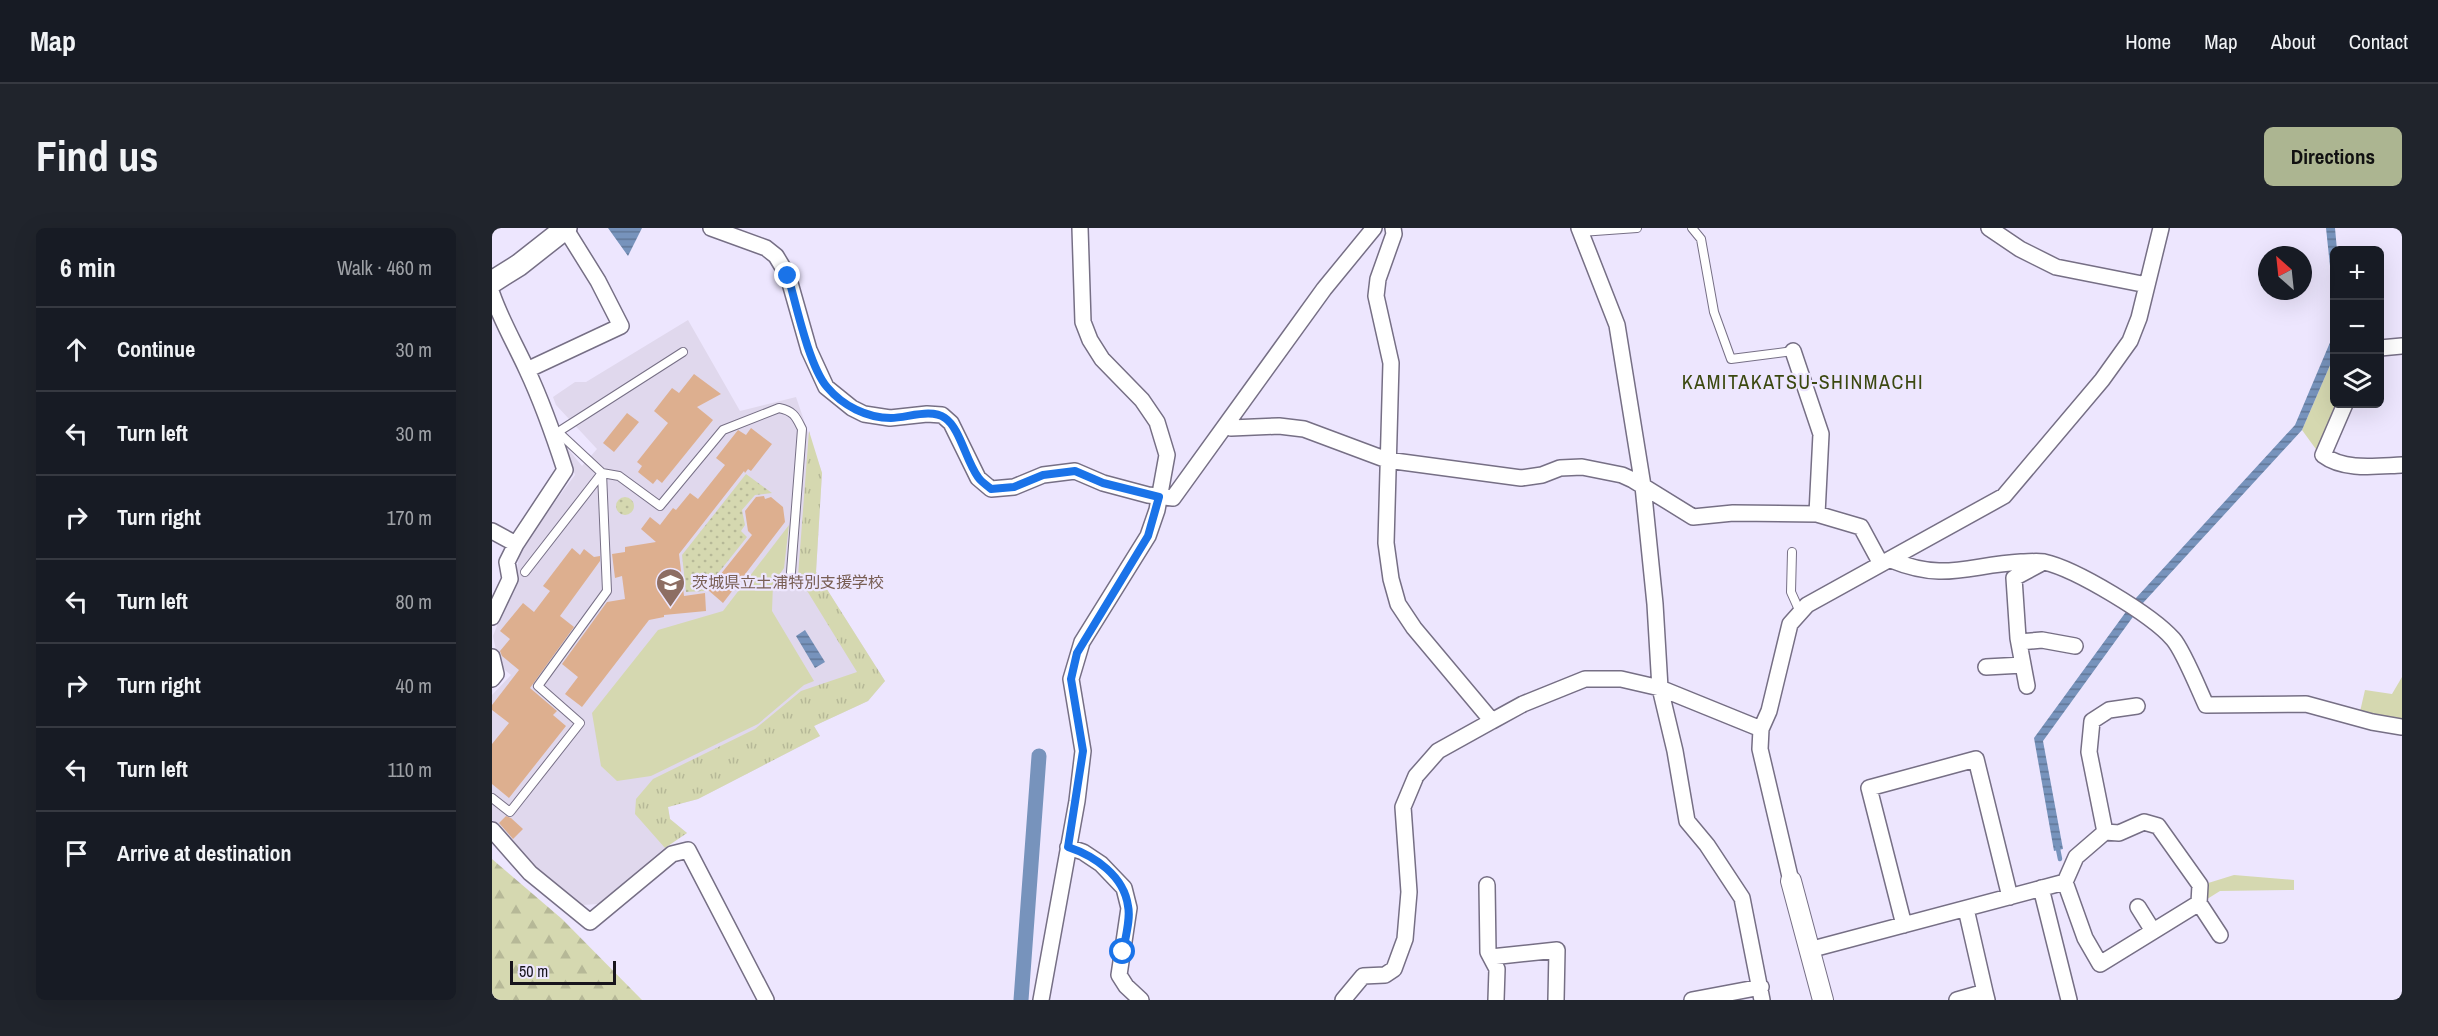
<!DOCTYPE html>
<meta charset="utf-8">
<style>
body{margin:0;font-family:"Archivo Narrow","Noto Sans JP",sans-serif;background:#20242c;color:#f1f3f6}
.controls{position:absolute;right:18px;top:18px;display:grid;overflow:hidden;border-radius:9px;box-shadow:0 6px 24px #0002}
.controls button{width:54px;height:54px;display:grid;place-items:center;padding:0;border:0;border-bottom:2px solid #363941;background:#171b24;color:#f1f3f6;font:30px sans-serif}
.compass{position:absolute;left:1766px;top:18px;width:54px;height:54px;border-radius:50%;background:#171b24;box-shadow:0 6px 24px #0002;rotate:333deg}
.scale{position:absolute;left:18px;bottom:15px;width:106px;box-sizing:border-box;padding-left:6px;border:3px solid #17141c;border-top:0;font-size:16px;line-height:21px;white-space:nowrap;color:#17141c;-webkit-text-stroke:4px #ede6fe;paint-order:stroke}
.stop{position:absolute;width:18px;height:18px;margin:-14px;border:4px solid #1a73e8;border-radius:50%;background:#fff}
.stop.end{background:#1a73e8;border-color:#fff;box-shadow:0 2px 6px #0008}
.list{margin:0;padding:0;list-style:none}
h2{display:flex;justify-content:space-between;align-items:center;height:78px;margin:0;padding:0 24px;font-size:26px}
h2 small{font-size:20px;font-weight:400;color:#9ea1a6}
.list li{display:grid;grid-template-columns:39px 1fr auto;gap:18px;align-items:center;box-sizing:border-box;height:84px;padding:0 24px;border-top:2px solid #363941}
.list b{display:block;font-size:22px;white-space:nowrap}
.list em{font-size:20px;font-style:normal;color:#9ea1a6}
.icon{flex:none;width:33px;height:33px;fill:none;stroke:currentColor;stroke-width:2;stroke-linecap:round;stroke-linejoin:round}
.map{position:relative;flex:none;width:1910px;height:772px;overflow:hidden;border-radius:9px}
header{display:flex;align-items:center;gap:36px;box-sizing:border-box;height:84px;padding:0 30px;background:#171b24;border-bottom:2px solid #363941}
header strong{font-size:28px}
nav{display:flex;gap:33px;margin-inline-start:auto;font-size:21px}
.intro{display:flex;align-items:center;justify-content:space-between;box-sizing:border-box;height:144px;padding:0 36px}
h1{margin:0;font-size:42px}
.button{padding:15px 27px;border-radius:9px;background:#acb591;color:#111;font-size:21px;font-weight:700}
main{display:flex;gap:36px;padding:0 36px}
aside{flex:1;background:#171b24;border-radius:9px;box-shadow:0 6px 24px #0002}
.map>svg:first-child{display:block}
.education{fill:#e0d8ed}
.grass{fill:url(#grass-tufts)}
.forest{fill:url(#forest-firs)}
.park{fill:#d5d8b0}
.garden{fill:url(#garden-dots)}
.water{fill:url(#water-rules)}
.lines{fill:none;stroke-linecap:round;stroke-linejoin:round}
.stream{stroke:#7793bc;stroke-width:4.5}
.canal{stroke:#7793bc;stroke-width:15}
.building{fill:#ddaf8f}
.service-casing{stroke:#766f85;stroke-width:10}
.minor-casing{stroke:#766f85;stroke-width:18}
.tertiary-casing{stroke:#766f85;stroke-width:22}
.secondary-casing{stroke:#766f85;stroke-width:24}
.service{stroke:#fff;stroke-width:8}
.minor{stroke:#fff;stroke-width:15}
.tertiary{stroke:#fff;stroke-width:20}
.secondary{stroke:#fff;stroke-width:21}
.route{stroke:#1a73e8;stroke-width:8}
.labels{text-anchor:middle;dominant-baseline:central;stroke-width:4.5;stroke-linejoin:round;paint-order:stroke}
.education-label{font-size:16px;fill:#785e54;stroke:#ede6fe;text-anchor:start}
.quarter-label{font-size:20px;letter-spacing:1.5px;fill:#3b4810;stroke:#ede6fe}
</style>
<header>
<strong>Map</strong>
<nav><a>Home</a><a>Map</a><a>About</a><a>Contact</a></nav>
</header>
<div class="intro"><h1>Find us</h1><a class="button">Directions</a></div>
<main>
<aside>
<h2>6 min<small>Walk · 460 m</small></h2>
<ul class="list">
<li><svg class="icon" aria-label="ahead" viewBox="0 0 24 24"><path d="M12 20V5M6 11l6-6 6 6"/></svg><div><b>Continue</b></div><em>30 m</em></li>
<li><svg class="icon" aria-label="left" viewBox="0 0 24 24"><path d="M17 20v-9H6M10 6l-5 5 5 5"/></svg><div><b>Turn left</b></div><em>30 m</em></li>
<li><svg class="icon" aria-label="right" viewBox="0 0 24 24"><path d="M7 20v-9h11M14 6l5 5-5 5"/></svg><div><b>Turn right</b></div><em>170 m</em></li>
<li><svg class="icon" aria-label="left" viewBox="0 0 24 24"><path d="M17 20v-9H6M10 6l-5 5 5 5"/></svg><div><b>Turn left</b></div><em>80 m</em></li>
<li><svg class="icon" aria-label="right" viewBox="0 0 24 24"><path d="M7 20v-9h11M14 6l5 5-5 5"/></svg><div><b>Turn right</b></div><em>40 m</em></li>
<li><svg class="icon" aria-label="left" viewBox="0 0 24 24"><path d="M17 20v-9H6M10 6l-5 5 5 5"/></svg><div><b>Turn left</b></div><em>110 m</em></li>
<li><svg class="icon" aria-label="arrive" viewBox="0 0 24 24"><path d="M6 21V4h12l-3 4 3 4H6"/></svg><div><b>Arrive at destination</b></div></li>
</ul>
</aside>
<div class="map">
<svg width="1910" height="772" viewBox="0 0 1910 772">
<defs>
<pattern id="grass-tufts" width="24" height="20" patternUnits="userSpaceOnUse" patternTransform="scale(1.5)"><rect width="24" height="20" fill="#d5d8b0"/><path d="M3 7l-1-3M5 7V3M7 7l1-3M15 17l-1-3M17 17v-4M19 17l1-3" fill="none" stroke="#b6b897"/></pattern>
<pattern id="forest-firs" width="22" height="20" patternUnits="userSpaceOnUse" patternTransform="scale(1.5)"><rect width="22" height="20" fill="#d5d8b0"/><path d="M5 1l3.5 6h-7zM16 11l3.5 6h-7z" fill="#b6b897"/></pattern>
<pattern id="garden-dots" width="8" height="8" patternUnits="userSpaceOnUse" patternTransform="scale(1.5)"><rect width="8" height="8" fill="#d5d8b0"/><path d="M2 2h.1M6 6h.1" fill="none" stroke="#b6b897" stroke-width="1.8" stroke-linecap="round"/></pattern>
<pattern id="water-rules" width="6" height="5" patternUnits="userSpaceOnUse" patternTransform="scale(1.5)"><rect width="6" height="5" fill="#7793bc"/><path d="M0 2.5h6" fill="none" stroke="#617798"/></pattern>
</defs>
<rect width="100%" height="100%" fill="#ede6fe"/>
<path class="education" d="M196 92 248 183 304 169 330 245 324 344 393 453 376 473 322 498 328 508 206 571 176 579 178 591 195 605 182 612 106 676 91 677 42 640 0 592V467L19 447 7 437 1 408 23 351 29 319 83 247 72 216 90 238 105 221 64 177 61 169 83 154H94Z"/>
<path class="grass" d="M317 203 330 245 324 344 393 453 376 473 322 498 328 508 206 571 176 579 178 591 195 605 173 620 143 586 144 571 161 551 263 501 309 463 365 444 306 348Z"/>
<path class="forest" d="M0 631 70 691 150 772H0Z"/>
<path class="park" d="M1842 128V176H1847L1826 224 1810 202Z
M297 297 292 340 281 356 280 383 322 453 312 457 266 496 159 548 125 553 109 538 100 485 166 402 231 383Z
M1910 449V495L1867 488 1873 462 1900 466Z
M1742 647 1802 652V662L1728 663 1712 673 1713 656Z"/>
<path class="garden" d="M254 246 280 265 263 267 250 282 253 297 249 303 255 309 212 363 194 364 190 327Z
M124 278a9 9 0 1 1 18 0a9 9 0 1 1-18 0Z"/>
<path class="water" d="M116 0H150L136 28Z
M1834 0H1843L1845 22H1842V76Z
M1842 105V128L1810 202 1651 375 1551 513 1571 621 1562 623 1542 510 1644 370 1803 197Z
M313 402 333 434 323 440 304 408Z"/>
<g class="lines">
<path class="stream" d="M1565 616 1568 631"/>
<path class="canal" d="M529 772 547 528"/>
</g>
<path class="building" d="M202 146 229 166 205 179 221 192 170 255 165 251 161 256 146 244 150 238 145 234 176 195 162 183 180 160 187 165Z
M135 185 147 194 122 224 111 215Z
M259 200 280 216 259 243 256 241 253 245 252 243 187 326 192 368 213 365 214 383 172 387V389L157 392 90 479 73 466 86 449 70 436 115 374 133 371 130 348 123 350 120 326 133 324V319L164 314 149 301 158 289 168 297 181 280 184 282 198 265 206 271 233 237 224 230 246 202 254 207Z
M272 268 273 271 279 269 291 279 293 294 231 375 216 362 260 307 256 303 253 283 264 269Z
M80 320 88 327 92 321 102 329 108 328V333L68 388 82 399 38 460 65 483 61 487 74 498 17 570 0 556V516L17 495 0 482V477L27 442 10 428 8 423 18 411 8 403 31 375 42 384 58 363 51 358Z
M14 588 19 590 31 601 21 611 7 595Z"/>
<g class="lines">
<defs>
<path id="service" d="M1200 0 1209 11 1222 84 1239 131 1301 123
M1089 4 1145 0
M66 204 191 124
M63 205 66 204 110 245 127 248 168 278 231 202 287 180C302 183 304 189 310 201L299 344
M1300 324 1299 364 1308 384
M33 344 110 245
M0 570 18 584 88 495 46 458 115 363 110 245"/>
<path id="minor" d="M219 0 274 20 284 28 296 48 317 122 334 159 360 180 372 186 398 190 435 186 450 187 459 195 486 250 499 261 522 259 551 247 583 243 611 255 656 267 681 270 832 61 882 0
M901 0 902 6 886 51 884 68 899 135 894 315 899 351 906 376 922 400 1000 493 1031 476 1093 451H1129L1168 460 1183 523 1195 593 1215 617 1250 670 1270 772
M1087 0 1125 97 1151 258 1163 376 1168 460 1269 501
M1497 0 1528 21 1564 39 1655 57
M0 66C9 92 23 116 35 142 50 174 62 208 73 242L24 316 15 334 18 351 0 389
M1888 120 1910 118
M1301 123 1329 206 1325 286
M35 142 129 98 106 53 73 0
M1853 176 1831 227C1852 243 1885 238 1910 237
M734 198 739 200 787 198 812 201 895 232 1029 250 1050 247 1068 240 1090 239 1130 247 1141 252 1201 289 1241 285 1325 286 1369 299 1389 336
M0 303 24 316
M1399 332C1453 354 1476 337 1529 334 1536 334 1545 333 1552 334 1584 341 1660 387 1681 411 1691 422 1707 462 1714 477L1814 476 1880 494 1910 499
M1527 414 1550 412 1583 418
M0 429 4 446 0 451
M1494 439 1531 437
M1535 458 1526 410 1522 350 1548 336
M0 602 38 645 98 694 180 626 196 622 274 772
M1613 604 1597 524 1600 493 1617 482 1645 478
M576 619 591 624 609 636 632 660 637 680 627 747 634 758 649 772
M1299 653 1268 521 1269 501 1277 483 1298 396 1315 377 1512 268 1610 152 1638 113 1647 90 1669 0
M995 657 996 724 1005 741 1004 772
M1549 660 1577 772
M1707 675 1608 736 1593 710 1573 654 1584 629 1613 604 1627 605 1652 594 1666 598 1708 657 1707 675 1728 707
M1646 679 1661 703
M1474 681 1493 764
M1412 697 1377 560 1484 531 1518 669
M1317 722 1573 654
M999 729 1065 722 1064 772
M549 772 585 573 591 523 579 451 590 414 656 308 665 282 675 227 665 194 650 172 610 131 598 112 591 94 588 0
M851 772 871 748 893 747 902 741 913 711 917 664 911 579 924 548 946 523 1000 493
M1200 772 1269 759
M1465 772 1493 764 1495 772"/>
<path id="tertiary" d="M1299 653 1331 772"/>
<path id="secondary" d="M0 54 27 37 74 0"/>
</defs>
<use href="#service" class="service-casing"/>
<use href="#minor" class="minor-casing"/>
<use href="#tertiary" class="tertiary-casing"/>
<use href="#secondary" class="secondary-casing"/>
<use href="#service" class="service"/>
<use href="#minor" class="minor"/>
<use href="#tertiary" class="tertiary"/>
<use href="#secondary" class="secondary"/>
</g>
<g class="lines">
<path class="route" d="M296 48C304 76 317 138 335 159 351 178 375 190 399 190 415 190 439 180 453 190 468 200 474 233 486 249 489 254 495 257 499 261L522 259 551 247 583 243 611 255 667 269 656 308 585 425 579 451 591 523 576 619C603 628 632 648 636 678 639 691 633 710 631 724"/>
</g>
<defs>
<symbol id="school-pin" viewBox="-11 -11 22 30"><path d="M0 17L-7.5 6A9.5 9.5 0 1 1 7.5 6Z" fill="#8d6e63" stroke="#ede6fe"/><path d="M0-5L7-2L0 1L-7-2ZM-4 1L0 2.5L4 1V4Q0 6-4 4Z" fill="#fff"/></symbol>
</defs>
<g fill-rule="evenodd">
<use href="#school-pin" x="162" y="338" width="33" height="45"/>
</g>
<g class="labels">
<g class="education-label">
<text x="200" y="354">茨城県立土浦特別支援学校</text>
</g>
<g class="quarter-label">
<text x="1311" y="153">KAMITAKATSU-SHINMACHI</text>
</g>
</g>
</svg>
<div class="controls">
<button>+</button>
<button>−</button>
<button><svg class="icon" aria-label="layers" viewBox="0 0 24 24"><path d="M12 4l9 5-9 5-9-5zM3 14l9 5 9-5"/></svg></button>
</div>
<svg class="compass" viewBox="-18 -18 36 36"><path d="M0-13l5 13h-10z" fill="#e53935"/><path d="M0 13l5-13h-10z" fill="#9ea1a6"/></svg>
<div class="scale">50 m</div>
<div class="stop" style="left:631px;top:724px"></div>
<div class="stop end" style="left:296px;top:48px"></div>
</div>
</main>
